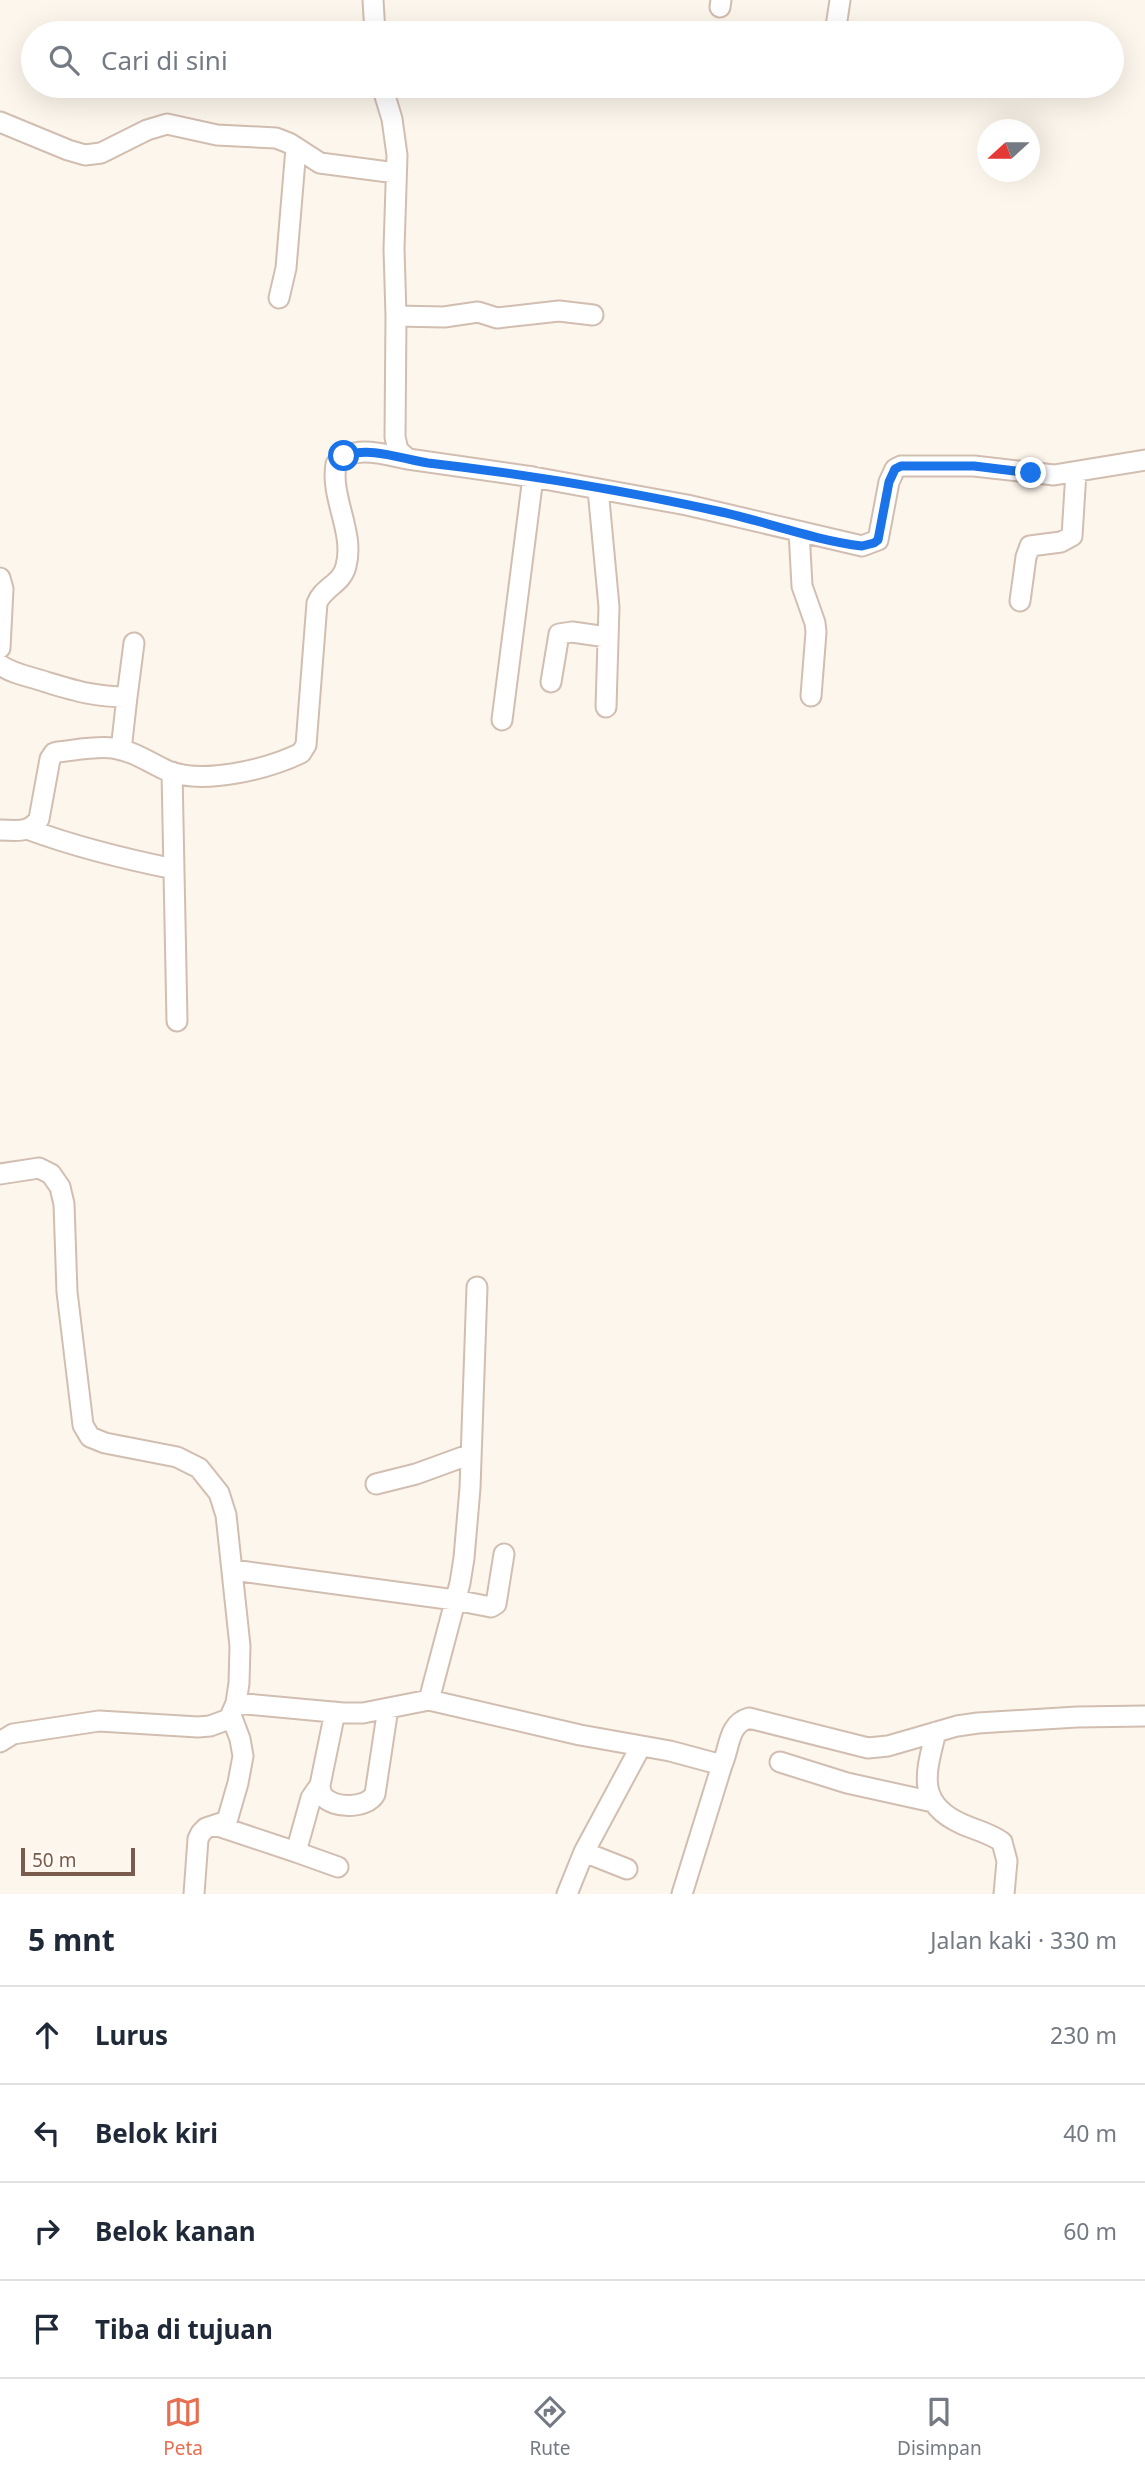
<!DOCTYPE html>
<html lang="id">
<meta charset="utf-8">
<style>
body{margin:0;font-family:"Noto Sans",sans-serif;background:#f2f2f3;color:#1f2937}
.compass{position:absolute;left:977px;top:119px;width:63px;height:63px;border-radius:50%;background:#fff;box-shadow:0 7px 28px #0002;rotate:249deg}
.scale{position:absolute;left:21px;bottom:18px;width:114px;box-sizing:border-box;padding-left:7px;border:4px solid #7a5c4d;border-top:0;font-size:19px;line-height:24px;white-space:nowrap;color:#7a5c4d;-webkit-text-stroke:5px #fffaf3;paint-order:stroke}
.stop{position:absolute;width:21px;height:21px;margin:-16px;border:5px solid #1a73e8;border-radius:50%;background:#fff}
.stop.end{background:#1a73e8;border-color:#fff;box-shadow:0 2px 7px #0008}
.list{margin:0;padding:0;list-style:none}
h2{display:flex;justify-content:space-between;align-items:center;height:91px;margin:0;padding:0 28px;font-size:30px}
h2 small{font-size:23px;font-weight:400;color:#747a83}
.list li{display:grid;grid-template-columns:46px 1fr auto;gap:21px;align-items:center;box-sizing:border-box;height:98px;padding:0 28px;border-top:2px solid #e0e1e3}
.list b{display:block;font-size:26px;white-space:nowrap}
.list em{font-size:23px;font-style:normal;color:#747a83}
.icon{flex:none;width:38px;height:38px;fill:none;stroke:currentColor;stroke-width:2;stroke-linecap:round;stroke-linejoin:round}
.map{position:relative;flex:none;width:1145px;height:1894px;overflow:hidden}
.search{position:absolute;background:#fff;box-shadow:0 7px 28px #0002;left:21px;right:21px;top:21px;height:77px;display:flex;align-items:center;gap:18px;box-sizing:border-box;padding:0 24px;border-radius:38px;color:#747a83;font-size:26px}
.sheet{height:483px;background:#fff}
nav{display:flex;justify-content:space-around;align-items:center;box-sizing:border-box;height:98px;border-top:2px solid #e0e1e3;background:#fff;font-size:19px;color:#747a83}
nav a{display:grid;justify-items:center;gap:4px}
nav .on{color:#e76f51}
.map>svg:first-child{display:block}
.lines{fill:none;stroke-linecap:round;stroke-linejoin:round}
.minor-casing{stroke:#d1beb0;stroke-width:23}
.minor{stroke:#fff;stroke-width:19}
.route{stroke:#1a73e8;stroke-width:9}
</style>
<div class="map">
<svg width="1145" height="1894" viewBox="0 0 1145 1894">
<rect width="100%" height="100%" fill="#fdf6ec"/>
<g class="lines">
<defs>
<path id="minor" d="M373 0 375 33
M720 7 721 0
M833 33 836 27 840 0
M382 86 392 119 397 155 394 249 396 316 395 437 398 450 408 459 533 477 687 505 862 546 878 540 889 482 895 469 901 466H974L1054 475 1145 460
M0 122 68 150 85 155 101 153 147 130 167 124 217 135 276 138 289 143 320 163 396 173
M279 298 286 268 296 148
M396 316 444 317 478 312 497 318 559 311 593 315
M598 489 609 607 606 707
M799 531 802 586 815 623 816 632 811 696
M0 578 3 589 0 648
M1020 601 1026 557 1030 546 1061 542 1072 536 1076 472
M0 665C15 675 29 676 46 682 76 691 95 697 127 697L134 643
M551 682 559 634 572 632 607 637
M502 720 533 477
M121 750 127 697
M172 772 177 1021
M0 830C16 830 29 834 39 819L50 759 54 753 58 752C76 750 95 746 113 748 134 751 150 763 168 771 204 785 268 769 301 753L306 745 317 603C323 587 342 584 346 566 355 532 330 498 336 464 353 443 386 455 408 459
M30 830C76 847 125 859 174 869
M0 1174 39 1168 51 1174 60 1187 64 1204 67 1292 83 1425 90 1437 105 1443 177 1457 199 1468 219 1493 226 1515 240 1646 239 1683 236 1703
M376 1484 416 1474 471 1454
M233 1570 455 1600 491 1607 496 1604 504 1554
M429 1700 460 1583 464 1558 470 1488 477 1287
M335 1712 320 1785C320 1789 321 1793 323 1796 333 1809 367 1809 375 1794L388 1708
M936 1732C926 1772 915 1803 962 1824 975 1830 990 1833 1002 1842L1007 1861 1004 1894
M0 1742 13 1734 99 1721 198 1727 210 1726 229 1719 236 1703 343 1713H363L429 1700 580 1735 670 1751 722 1765C730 1747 728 1724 749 1718L868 1748 888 1746 957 1726 978 1723 1077 1717 1145 1716
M780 1762 847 1783 933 1802
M320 1785 311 1798 296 1852 338 1867
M215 1825 296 1852
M584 1852 627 1869
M194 1894 198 1839 201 1833 206 1828 227 1821 238 1783 243 1756 240 1739 231 1715
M567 1894 584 1852 641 1746
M682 1894 722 1765"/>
</defs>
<use href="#minor" class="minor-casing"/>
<use href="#minor" class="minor"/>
</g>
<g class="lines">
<path class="route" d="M344 456C371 446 401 459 428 463 525 474 622 490 717 511 765 521 813 540 862 546L874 543 878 540 889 482 895 469 901 466H974L1031 473"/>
</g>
</svg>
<svg class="compass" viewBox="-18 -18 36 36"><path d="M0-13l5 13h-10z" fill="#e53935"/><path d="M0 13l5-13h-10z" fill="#747a83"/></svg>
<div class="scale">50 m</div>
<div class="stop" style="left:344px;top:456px"></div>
<div class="stop end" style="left:1031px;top:473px"></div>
<div class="search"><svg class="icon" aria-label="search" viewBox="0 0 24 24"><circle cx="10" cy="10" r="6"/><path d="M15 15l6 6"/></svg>Cari di sini</div>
</div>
<section class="sheet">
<h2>5 mnt<small>Jalan kaki · 330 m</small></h2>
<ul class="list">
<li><svg class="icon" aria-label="ahead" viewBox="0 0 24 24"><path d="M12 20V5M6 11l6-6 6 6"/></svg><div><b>Lurus</b></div><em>230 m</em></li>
<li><svg class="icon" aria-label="left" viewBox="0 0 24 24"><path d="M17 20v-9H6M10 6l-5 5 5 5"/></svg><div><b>Belok kiri</b></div><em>40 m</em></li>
<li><svg class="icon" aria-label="right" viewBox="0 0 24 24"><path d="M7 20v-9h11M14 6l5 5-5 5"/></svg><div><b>Belok kanan</b></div><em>60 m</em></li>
<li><svg class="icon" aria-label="arrive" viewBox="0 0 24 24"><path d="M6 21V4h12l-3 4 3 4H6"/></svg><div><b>Tiba di tujuan</b></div></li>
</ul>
</section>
<nav>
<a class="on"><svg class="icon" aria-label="map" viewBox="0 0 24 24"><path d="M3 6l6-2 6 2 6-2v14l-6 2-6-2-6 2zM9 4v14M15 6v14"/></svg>Peta</a>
<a><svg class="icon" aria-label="directions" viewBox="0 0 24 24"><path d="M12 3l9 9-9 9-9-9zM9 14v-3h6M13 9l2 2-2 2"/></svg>Rute</a>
<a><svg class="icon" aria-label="saved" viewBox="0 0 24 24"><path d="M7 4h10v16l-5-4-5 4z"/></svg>Disimpan</a>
</nav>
